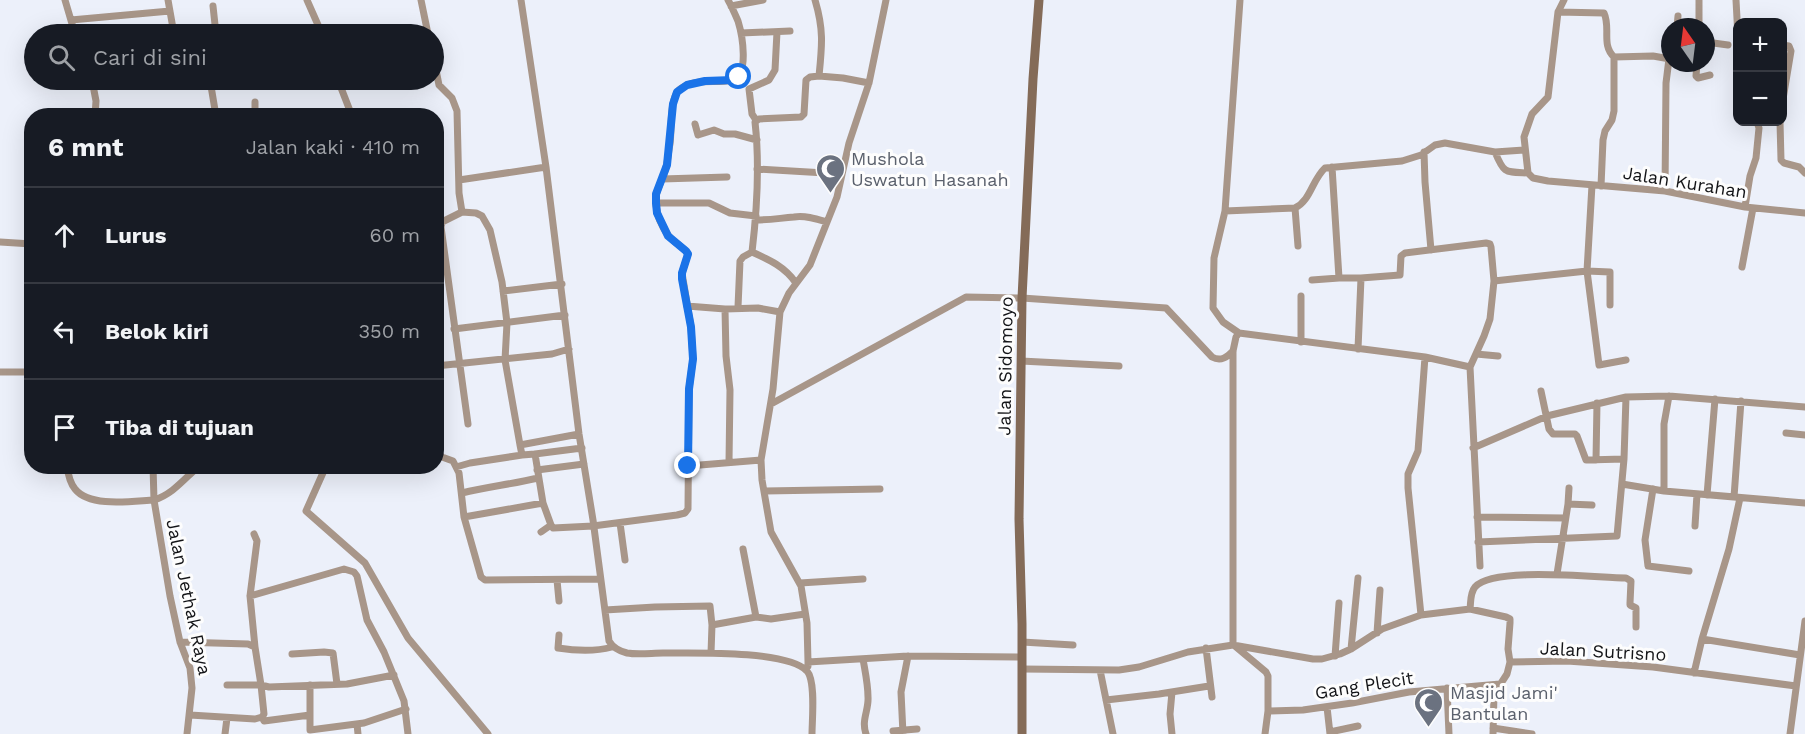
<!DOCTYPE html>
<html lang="id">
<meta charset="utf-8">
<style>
body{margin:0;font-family:"Work Sans",sans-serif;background:#20242c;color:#f1f3f6}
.controls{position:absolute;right:18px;top:18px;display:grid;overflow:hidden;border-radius:12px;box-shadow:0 6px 24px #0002}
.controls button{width:54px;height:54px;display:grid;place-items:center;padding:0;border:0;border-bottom:2px solid #363941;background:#171b24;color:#f1f3f6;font:30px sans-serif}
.compass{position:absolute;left:1661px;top:18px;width:54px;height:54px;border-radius:50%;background:#171b24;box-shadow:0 6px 24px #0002;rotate:346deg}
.stop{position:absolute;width:18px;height:18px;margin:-14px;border:4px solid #1a73e8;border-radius:50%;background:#fff}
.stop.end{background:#1a73e8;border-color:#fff;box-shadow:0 2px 6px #0008}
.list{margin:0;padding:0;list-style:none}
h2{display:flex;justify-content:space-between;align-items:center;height:78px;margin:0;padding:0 24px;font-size:26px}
h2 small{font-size:20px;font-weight:400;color:#9ea1a6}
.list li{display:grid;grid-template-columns:39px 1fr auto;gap:18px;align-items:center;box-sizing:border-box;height:96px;padding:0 24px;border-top:2px solid #363941}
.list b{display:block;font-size:22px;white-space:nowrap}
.list em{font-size:20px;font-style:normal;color:#9ea1a6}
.icon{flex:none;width:33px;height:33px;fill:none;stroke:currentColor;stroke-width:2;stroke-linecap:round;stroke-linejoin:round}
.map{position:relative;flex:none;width:1805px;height:734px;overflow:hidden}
.search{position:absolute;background:#171b24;box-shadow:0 6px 24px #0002;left:24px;top:24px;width:420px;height:66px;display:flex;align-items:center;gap:15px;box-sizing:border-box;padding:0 21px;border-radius:33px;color:#9ea1a6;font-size:22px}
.panel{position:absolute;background:#171b24;box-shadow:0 6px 24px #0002;left:24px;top:108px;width:420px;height:366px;border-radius:24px}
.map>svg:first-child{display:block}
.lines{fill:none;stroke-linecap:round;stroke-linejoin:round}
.minor{stroke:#a89689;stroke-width:7}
.secondary{stroke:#846b58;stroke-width:9}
.route{stroke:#1a73e8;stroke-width:8}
.labels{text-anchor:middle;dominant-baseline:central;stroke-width:6;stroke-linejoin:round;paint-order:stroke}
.worship-label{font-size:18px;fill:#5b616d;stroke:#fdfdfd;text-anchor:start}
.street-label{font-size:18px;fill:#131417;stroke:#fdfdfd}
</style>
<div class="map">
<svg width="1805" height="734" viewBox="0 0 1805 734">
<rect width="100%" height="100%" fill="#ecf0fa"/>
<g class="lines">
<path class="minor" d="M65 0 75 34
M168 0 174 34
M307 0 322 34
M421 0 428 34
M521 0 546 167 579 434 593 520 609 641C613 648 619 651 627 653 638 655 652 653 663 653 693 653 787 650 807 671 816 681 812 720 812 734
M1699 0V27
M1736 0 1738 37
M213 6 216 34
M731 6 763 0
M1558 12 1604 13C1611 28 1601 45 1614 57
M71 20 170 11
M1677 27 1678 16
M741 33 790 31
M1706 42 1728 45
M1782 45 1789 46 1791 51 1782 105
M1614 57 1653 56 1670 59
M434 60 439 85 452 98 457 111 459 193 462 212 442 222 441 227 468 424
M1697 63 1696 76 1698 78 1710 75
M819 76 843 78 869 83
M92 80 96 101 95 116
M210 80 216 116
M338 80 352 116
M234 116 253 115 255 113V102
M756 120 752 114 749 89 769 80 775 70 777 32
M1780 122 1781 160 1784 163 1799 167 1805 173
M695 124 698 135 714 130 724 134H735L757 140
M1424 152 1425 182 1431 250
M1495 152C1504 174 1505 172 1528 173
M1332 167 1339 278H1361L1358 349
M757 169 842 174
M1528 173 1533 178 1548 181 1665 191 1745 207 1805 213
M1528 173 1524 137 1532 114 1548 97 1558 12 1564 0
M662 179 727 177
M459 180 546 167
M1601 186 1603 140 1605 131 1612 120 1614 111V57
M1665 191 1666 83 1669 59
M656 203H709L730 213 756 216
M1745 207 1750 176 1756 158 1759 128 1758 125
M1295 208 1298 246
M1225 211 1295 208C1311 200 1312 180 1325 168L1402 161 1421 155 1435 145 1445 143 1495 152 1524 150
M462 212 476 213 482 216 490 230 502 282 507 323 505 360 520 445 579 434
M756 220C772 220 780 218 794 217 805 215 817 219 827 222
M0 242 32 244
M1742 267 1753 208
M1361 278 1400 275 1401 256 1405 253 1486 243 1490 244 1491 247 1494 281
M1312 280 1339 278
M796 283C785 267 770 260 752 252 757 210 760 166 755 122L759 119 801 117 804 114 806 80 810 77 819 76C822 46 824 30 815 0
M503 291 562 284
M1301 296V342
M1610 305V272L1587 271 1599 365 1626 360
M687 306 725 309 758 308 780 312
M738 307 740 261 743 257 752 252
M725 309 726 356 730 390 729 462
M454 329 565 315
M1239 333 1425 357 1470 367
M1476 354 1498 356
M1021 361 1119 366
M436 366 552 354 569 349
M0 372H32
M1541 391 1549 429 1553 434H1575L1577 436 1586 460 1624 459
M771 404 966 297 1022 298 1166 308 1212 357C1221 362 1227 357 1233 351
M1786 433 1805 435
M520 445 522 455 535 454 543 503
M1473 448 1547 416 1626 397 1669 396 1805 407
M436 451 442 457 453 461 459 473 464 517 481 577 485 580 600 579
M535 454 582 448
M1596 460 1597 403
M67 466C68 474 70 483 75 489 90 508 133 501 154 500L170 596 180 642 190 668 192 688 187 734
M153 466 154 500C173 494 184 479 199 466
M326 466 306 511 365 563 408 638 488 734
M688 466 761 460
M456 467 470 463 522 455
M537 470 584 464
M1622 484 1664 491 1805 503
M1653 489 1645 540 1648 566 1689 571
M765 491 880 489
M1664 491V424L1669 396
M462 493C487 487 512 484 538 478
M1707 495 1715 399
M1734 497 1741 401
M1568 504 1592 505
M464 517 543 503 551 525 553 528 593 526 677 515 685 513 688 509 689 389 693 359 691 327 682 273 688 254C685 249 680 246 675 242 666 235 659 222 657 211 653 192 660 187 665 171 668 162 668 153 670 144 672 130 669 100 679 90 694 77 715 84 732 80 750 76 742 34 738 21 735 14 732 7 728 0
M1477 517 1565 518
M620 523 625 560
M1695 526 1697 494
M541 532 551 525
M254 534 257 541 250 596 255 647
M1478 542 1617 536 1624 459 1626 397
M743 549 756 617 771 619 805 614
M1480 566 1470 367 1484 336 1490 319 1494 281 1587 271 1592 185
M1557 574 1568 504 1569 488
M557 580 559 601
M800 583 863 579
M250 596 344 569 354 572 357 576 367 620 384 652 404 701 408 734
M1470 609C1471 601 1470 593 1475 587 1493 566 1598 578 1626 578L1631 581 1630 603V605L1636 608V627
M605 610 655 607 710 606 712 625 711 653
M1421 615 1408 488V474L1418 451 1425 357
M712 625 756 617
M1377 633 1380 590
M559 635 558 648C577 651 594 652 612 647
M1702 639 1800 655
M180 642 248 644 255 647 261 685 264 714 262 717 255 719 190 715
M1022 642 1073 645
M1233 645V351L1236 337 1239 333 1223 322 1213 308 1214 258 1225 211 1240 0
M1235 646 1266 672 1268 676V711L1265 734
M1206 648 1212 697
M1351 649 1358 578
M292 654 324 652 333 653 337 684
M1335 656 1339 603
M863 659C865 671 868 684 868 697 869 710 861 720 866 734
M808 662 807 623 801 586 771 532 762 480 761 460 773 389 780 312 789 293 810 265 837 197 849 143 869 83 886 0
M1510 662 1567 661 1653 667 1796 686
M808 666V662L908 656 1022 657
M1022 669 1119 670 1139 667 1188 652 1233 645 1313 659H1322L1340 654 1351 649 1382 629 1421 615 1470 609 1506 617 1510 619V623L1508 649 1510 662 1507 674 1494 694 1493 734
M1100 670 1113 734
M1694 673 1702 639 1729 549 1740 498
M227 685H261L269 687 347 684 394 675
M310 685V730L364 723 406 709
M1447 688 1449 734
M1172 692 1170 714 1172 734
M1106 700 1159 694 1209 686
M1327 707 1330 734
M1268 711 1303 710 1352 703 1409 692 1500 684
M262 717 264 721 310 715
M357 724 358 734
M1493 728 1532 734
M893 731 917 729
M1330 732 1358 726
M225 734 227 718
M903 734 901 692 908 656
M1790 734 1805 621"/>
<path class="secondary" d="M1022 734V624L1019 519 1022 298 1033 79 1039 0"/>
</g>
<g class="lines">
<path class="route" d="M688 466 689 389 693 359 691 327 682 279V273L688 254 686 251 668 236 657 213 656 203V194L667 165 673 104 677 92 687 85 705 81 733 80 739 77"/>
</g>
<defs>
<symbol id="mosque-pin" viewBox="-11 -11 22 30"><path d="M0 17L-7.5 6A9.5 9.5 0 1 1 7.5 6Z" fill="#6b7280" stroke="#fdfdfd"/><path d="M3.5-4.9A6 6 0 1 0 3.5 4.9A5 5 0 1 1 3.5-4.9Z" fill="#fff"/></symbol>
</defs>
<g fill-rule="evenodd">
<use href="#mosque-pin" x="814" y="152" width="33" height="45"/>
<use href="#mosque-pin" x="1412" y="686" width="33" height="45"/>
</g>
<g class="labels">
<g class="worship-label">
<text x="851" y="158">Mushola<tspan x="851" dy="21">Uswatun Hasanah</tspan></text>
<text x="1450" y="692">Masjid Jami'<tspan x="1450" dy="21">Bantulan</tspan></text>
</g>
<g class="street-label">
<text transform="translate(1685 182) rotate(9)">Jalan Kurahan</text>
<text transform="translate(1005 366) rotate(-89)">Jalan Sidomoyo</text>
<text transform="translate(189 597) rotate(78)">Jalan Jethak Raya</text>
<text transform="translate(1603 651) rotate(3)">Jalan Sutrisno</text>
<text transform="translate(1364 685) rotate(-9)">Gang Plecit</text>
</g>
</g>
</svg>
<div class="controls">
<button>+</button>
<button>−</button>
</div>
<svg class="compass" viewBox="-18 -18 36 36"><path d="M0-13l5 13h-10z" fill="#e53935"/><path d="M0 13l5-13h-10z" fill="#9ea1a6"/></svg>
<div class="stop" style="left:739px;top:77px"></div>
<div class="stop end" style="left:688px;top:466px"></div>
<div class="search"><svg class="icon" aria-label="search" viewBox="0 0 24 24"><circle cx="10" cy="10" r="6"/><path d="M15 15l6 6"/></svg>Cari di sini</div>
<section class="panel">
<h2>6 mnt<small>Jalan kaki · 410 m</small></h2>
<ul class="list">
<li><svg class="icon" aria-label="ahead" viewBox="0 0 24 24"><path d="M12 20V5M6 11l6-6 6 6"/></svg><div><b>Lurus</b></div><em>60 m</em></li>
<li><svg class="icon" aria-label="left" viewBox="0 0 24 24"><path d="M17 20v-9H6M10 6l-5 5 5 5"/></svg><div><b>Belok kiri</b></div><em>350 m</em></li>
<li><svg class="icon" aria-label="arrive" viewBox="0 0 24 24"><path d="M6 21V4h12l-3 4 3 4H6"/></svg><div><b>Tiba di tujuan</b></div></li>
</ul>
</section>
</div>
